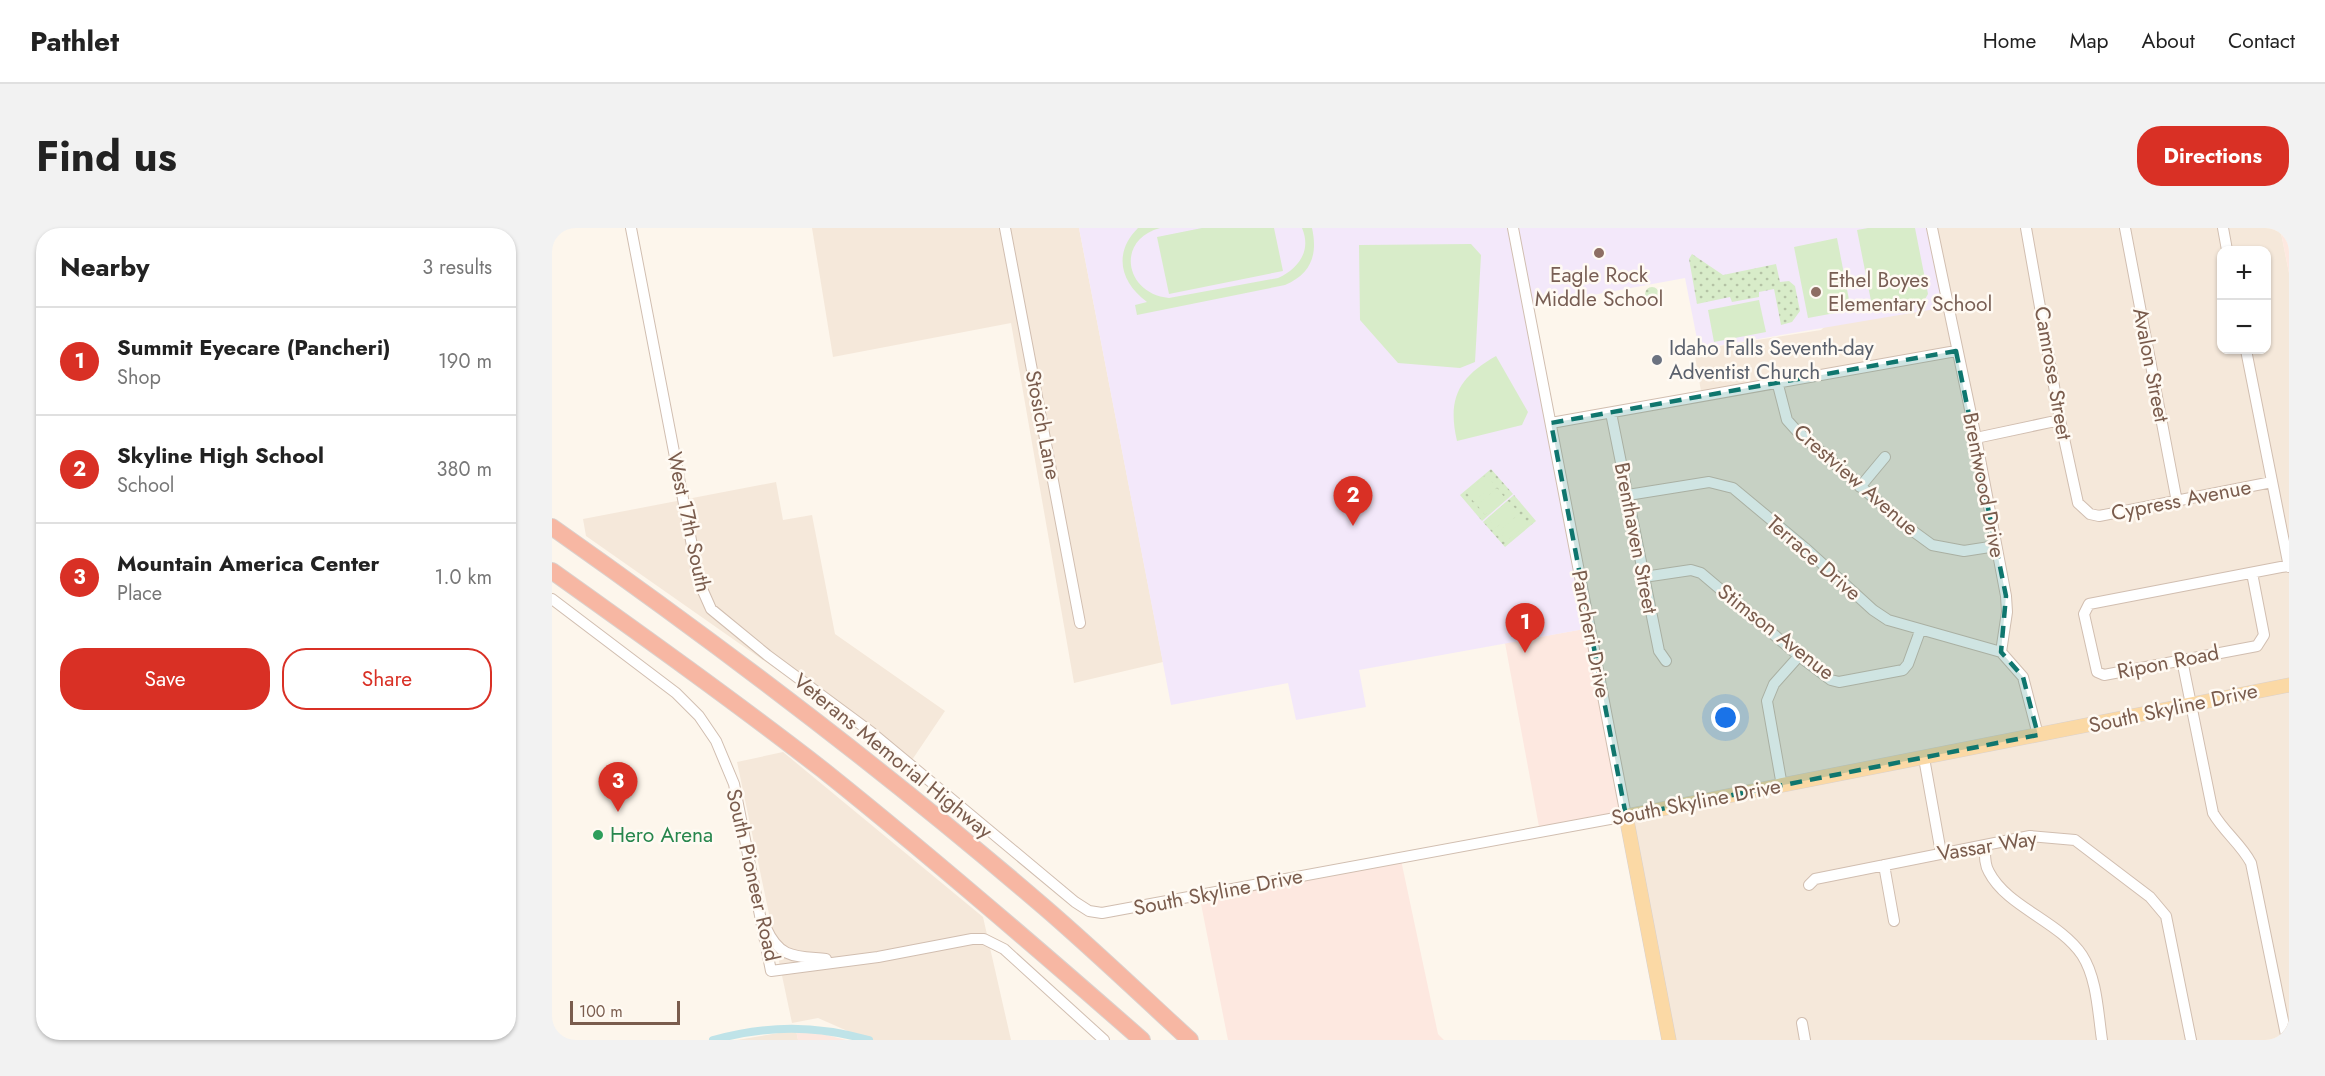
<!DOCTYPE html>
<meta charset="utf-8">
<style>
body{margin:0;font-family:Jost,sans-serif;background:#f2f2f2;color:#222}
.controls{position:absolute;right:18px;top:18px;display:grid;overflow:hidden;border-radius:12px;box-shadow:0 2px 4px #0004}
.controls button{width:54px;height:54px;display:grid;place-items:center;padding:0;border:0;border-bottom:2px solid #e0e0e0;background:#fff;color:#222;font:30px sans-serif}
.scale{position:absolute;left:18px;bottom:15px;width:110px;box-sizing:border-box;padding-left:6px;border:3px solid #7a5c4d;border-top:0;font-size:16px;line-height:21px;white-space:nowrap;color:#7a5c4d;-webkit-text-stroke:4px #fffaf3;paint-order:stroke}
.you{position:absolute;left:1174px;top:490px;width:21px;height:21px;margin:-15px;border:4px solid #fff;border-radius:50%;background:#1a73e8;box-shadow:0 0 0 9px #1a73e833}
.badge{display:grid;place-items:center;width:39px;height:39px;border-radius:50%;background:#d93025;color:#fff;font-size:20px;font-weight:700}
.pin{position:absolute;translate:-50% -50px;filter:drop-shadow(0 2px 3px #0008)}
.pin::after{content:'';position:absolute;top:32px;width:21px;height:18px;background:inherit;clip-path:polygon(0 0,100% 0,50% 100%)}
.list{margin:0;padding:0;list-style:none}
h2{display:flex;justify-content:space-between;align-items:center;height:78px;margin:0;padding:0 24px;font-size:26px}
h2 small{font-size:20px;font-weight:400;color:#767676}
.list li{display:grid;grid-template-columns:39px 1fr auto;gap:18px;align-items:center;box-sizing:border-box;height:108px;padding:0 24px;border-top:2px solid #e0e0e0}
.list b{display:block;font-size:22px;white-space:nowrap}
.list p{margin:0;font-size:20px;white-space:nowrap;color:#767676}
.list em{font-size:20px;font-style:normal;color:#767676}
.actions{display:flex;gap:12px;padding:18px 24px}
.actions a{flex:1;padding:14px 0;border:2px solid #d93025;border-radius:24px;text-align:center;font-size:21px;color:#d93025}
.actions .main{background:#d93025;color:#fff}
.map{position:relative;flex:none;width:1737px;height:812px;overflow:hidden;border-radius:24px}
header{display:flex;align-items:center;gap:36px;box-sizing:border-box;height:84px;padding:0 30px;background:#fff;border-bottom:2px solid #e0e0e0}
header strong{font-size:28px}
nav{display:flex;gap:33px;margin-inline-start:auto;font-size:21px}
.intro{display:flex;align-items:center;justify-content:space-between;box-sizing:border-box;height:144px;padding:0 36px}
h1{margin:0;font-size:42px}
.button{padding:15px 27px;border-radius:24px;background:#d93025;color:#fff;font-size:21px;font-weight:700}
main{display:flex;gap:36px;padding:0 36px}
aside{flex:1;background:#fff;border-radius:24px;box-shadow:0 2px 4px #0004}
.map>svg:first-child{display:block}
.residential{fill:#f5e8da;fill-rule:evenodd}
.commercial{fill:#fde8e0}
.education{fill:#f3e8fa}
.park{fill:url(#park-dots)}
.pitch{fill:#d8ecc9}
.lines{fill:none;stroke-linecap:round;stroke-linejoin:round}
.canal{stroke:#bfe3e8;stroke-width:8}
.minor-casing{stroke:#d1beb0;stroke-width:12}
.major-casing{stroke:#dad1cd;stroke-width:15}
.highway-casing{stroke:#dad1cd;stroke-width:18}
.minor{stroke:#fff;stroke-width:10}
.major{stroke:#fbd9a5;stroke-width:14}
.highway{stroke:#f7b7a3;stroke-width:16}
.marked{fill:#0f766e;fill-opacity:0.2;stroke:#0f766e;stroke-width:4.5;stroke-dasharray:12 8;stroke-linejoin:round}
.education-dot{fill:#8d6e63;stroke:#fffaf3;stroke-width:2}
.worship-dot{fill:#6b7280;stroke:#fffaf3;stroke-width:2}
.leisure-dot{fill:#2e9e5b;stroke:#fffaf3;stroke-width:2}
.labels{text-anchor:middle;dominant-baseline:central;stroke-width:5;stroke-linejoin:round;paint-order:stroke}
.education-label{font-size:21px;fill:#785e54;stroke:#fffaf3}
.worship-label{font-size:21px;fill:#5b616d;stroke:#fffaf3;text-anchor:start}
.street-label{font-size:21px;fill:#7a5c4d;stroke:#fffaf3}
.leisure-label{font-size:21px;fill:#27864d;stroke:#fffaf3;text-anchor:start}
</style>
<header>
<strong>Pathlet</strong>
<nav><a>Home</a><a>Map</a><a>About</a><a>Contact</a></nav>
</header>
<div class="intro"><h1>Find us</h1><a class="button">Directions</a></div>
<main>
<aside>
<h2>Nearby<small>3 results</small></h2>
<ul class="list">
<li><span class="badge">1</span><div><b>Summit Eyecare (Pancheri)</b><p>Shop</p></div><em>190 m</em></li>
<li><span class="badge">2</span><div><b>Skyline High School</b><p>School</p></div><em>380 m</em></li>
<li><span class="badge">3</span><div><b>Mountain America Center</b><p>Place</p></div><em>1.0 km</em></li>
</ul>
<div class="actions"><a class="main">Save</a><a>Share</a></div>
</aside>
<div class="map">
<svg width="1737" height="812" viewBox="0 0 1737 812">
<defs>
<pattern id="park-dots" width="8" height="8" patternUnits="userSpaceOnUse" patternTransform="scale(1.5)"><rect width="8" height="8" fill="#d8ecc9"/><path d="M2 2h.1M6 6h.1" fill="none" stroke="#b4c2a5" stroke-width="1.8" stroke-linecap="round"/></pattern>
</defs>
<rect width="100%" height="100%" fill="#fdf6ec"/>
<path class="residential" d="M260 0H527L611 434 522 455 459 95 281 129Z
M1380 0H1728L1737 45V812H1117L999 195 1150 169 1143 128 1147 121 1269 102ZM1670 22H1714V122H1670Z
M224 254 231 292 260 287 283 406 393 483 358 535 34 308 31 291Z
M231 524 431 689 459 812H316L266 790 240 795 185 534Z
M244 802 246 812H185Z"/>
<path class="commercial" d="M1728 0H1737V45Z
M1038 400 1074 588 988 604 953 415Z
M849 632 886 806 892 812H676L648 671Z
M244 802 263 804 294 812H246Z"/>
<path class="education" d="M527 0H1380L1395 79 1147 121 1133 50 976 79 1038 400 807 442 814 479 744 492 736 455 619 477Z"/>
<path class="park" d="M1140 26 1171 47 1224 36 1228 54 1237 53 1243 58 1248 83 1240 94 1229 97 1222 61 1207 64V69L1180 74 1178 69 1145 76 1137 31Z
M1093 66a7 7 0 1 1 14 0a7 7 0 1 1-14 0Z
M939 241 961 266 930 293 908 267Z
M962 267 984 293 953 319 931 294Z"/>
<path class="pitch" d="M586 0H608C563 12 573 66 617 70L726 50C746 41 760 23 750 0H760C766 27 759 46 733 57L585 87 583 77 595 74C568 54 561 25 586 0Z
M650 0H722L731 43 617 66 605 9Z
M1316 0H1363L1376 66 1372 73 1321 83 1305 2Z
M1285 10 1299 82 1256 90 1242 19Z
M919 16 929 27 923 134 908 140 846 135 808 92 807 17Z
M1207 72 1214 104 1162 114 1156 82Z
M944 128 976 184 970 197 905 213C895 170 907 149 944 128Z
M934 247 942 256 922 274 914 264Z
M945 260 953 270 933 287 925 277Z
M956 273 965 282 944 300 936 290Z
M967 286 976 295 955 313 947 303Z"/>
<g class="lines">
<path class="canal" d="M161 812C217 797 262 797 317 812"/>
<defs>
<path id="minor" d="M79 0 147 354 159 381 215 427 319 504 523 674 537 683 550 685 1074 588 961 0
M453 0 528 395
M1380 0 1424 210 1454 368 1455 384 1449 424 1471 449 1486 507
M1474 0 1508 192 1526 275 1538 286 1547 288 1720 254
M1573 0 1625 274
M1671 0 1675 22
M1694 122 1737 339
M1226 157 1235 192 1244 202 1354 298 1380 317 1412 323 1444 318
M1059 185 1107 423 1114 433
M999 195 1404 123
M1424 210 1508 192
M1308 259 1333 229
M1076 267 1157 254 1181 260 1253 320 1321 382 1336 392 1449 424
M1700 345 1712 407 1705 418 1552 447 1545 444 1532 386 1537 376 1729 339 1737 338
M1092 349 1139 342 1149 345 1247 428 1279 452 1287 454 1351 442 1356 436 1368 403
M0 371 124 465 147 488 164 513 182 556 219 743 326 729 420 711H432L452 721 552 812
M1630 432 1661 585C1672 604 1689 616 1699 635L1735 812
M1372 530 1389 625
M1230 558 1215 473 1222 456 1247 428
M1433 617C1433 626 1432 636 1437 644 1455 679 1507 693 1530 727 1545 750 1546 785 1550 812
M1332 637 1342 693
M1257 657 1263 651 1478 608 1523 612 1598 669 1614 688 1639 812
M214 700C228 731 243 728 274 731
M1250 795 1253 812"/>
<path id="major" d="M1117 812 1074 588 1737 457"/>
<path id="highway" d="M0 299C169 418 334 543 491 678 541 721 589 767 638 812
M0 343C91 408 182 473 271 542 380 629 485 720 590 812"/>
</defs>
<use href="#minor" class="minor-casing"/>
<use href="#major" class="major-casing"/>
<use href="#highway" class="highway-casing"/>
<use href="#minor" class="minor"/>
<use href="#major" class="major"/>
<use href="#highway" class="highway"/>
</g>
<path class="marked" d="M1404 123 1454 368 1449 424 1471 449 1486 507 1074 588 999 195Z"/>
<g class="education-dot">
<circle cx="1047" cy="25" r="6"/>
<circle cx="1264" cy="64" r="6"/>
</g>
<circle class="worship-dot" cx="1105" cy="132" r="6"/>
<circle class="leisure-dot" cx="46" cy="607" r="6"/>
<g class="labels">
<g class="education-label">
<text x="1047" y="47">Eagle Rock<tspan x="1047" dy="24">Middle School</tspan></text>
<text x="1276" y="52" text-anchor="start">Ethel Boyes<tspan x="1276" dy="24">Elementary School</tspan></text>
</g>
<g class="worship-label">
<text x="1117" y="120">Idaho Falls Seventh-day<tspan x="1117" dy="24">Adventist Church</tspan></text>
</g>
<g class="street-label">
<text transform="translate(1599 137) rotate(79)">Avalon Street</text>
<text transform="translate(1501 145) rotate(80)">Camrose Street</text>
<text transform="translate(491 197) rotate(79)">Stosich Lane</text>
<text transform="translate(1304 252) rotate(41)">Crestview Avenue</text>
<text transform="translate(1432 257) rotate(79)">Brentwood Drive</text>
<text transform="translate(1629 272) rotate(-11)">Cypress Avenue</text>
<text transform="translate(137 294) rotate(78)">West 17th South</text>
<text transform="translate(1084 310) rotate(79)">Brenthaven Street</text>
<text transform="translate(1262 330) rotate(41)">Terrace Drive</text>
<text transform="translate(1224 404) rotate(38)">Stimson Avenue</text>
<text transform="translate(1039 406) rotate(79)">Pancheri Drive</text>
<text transform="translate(1616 434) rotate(-11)">Ripon Road</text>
<text transform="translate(1621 480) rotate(-12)">South Skyline Drive</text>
<text transform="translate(341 528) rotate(39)">Veterans Memorial Highway</text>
<text transform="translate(1144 574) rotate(-11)">South Skyline Drive</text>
<text transform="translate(1435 618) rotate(-9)">Vassar Way</text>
<text transform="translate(201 647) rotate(77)">South Pioneer Road</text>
<text transform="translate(666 664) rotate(-11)">South Skyline Drive</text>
</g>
<g class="leisure-label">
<text x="58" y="607">Hero Arena</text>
</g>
</g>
</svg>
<div class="controls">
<button>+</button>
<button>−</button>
</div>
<div class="scale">100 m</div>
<div class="you"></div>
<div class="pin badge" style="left:973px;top:425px">1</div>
<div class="pin badge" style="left:801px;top:298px">2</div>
<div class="pin badge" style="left:66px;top:584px">3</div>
</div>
</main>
